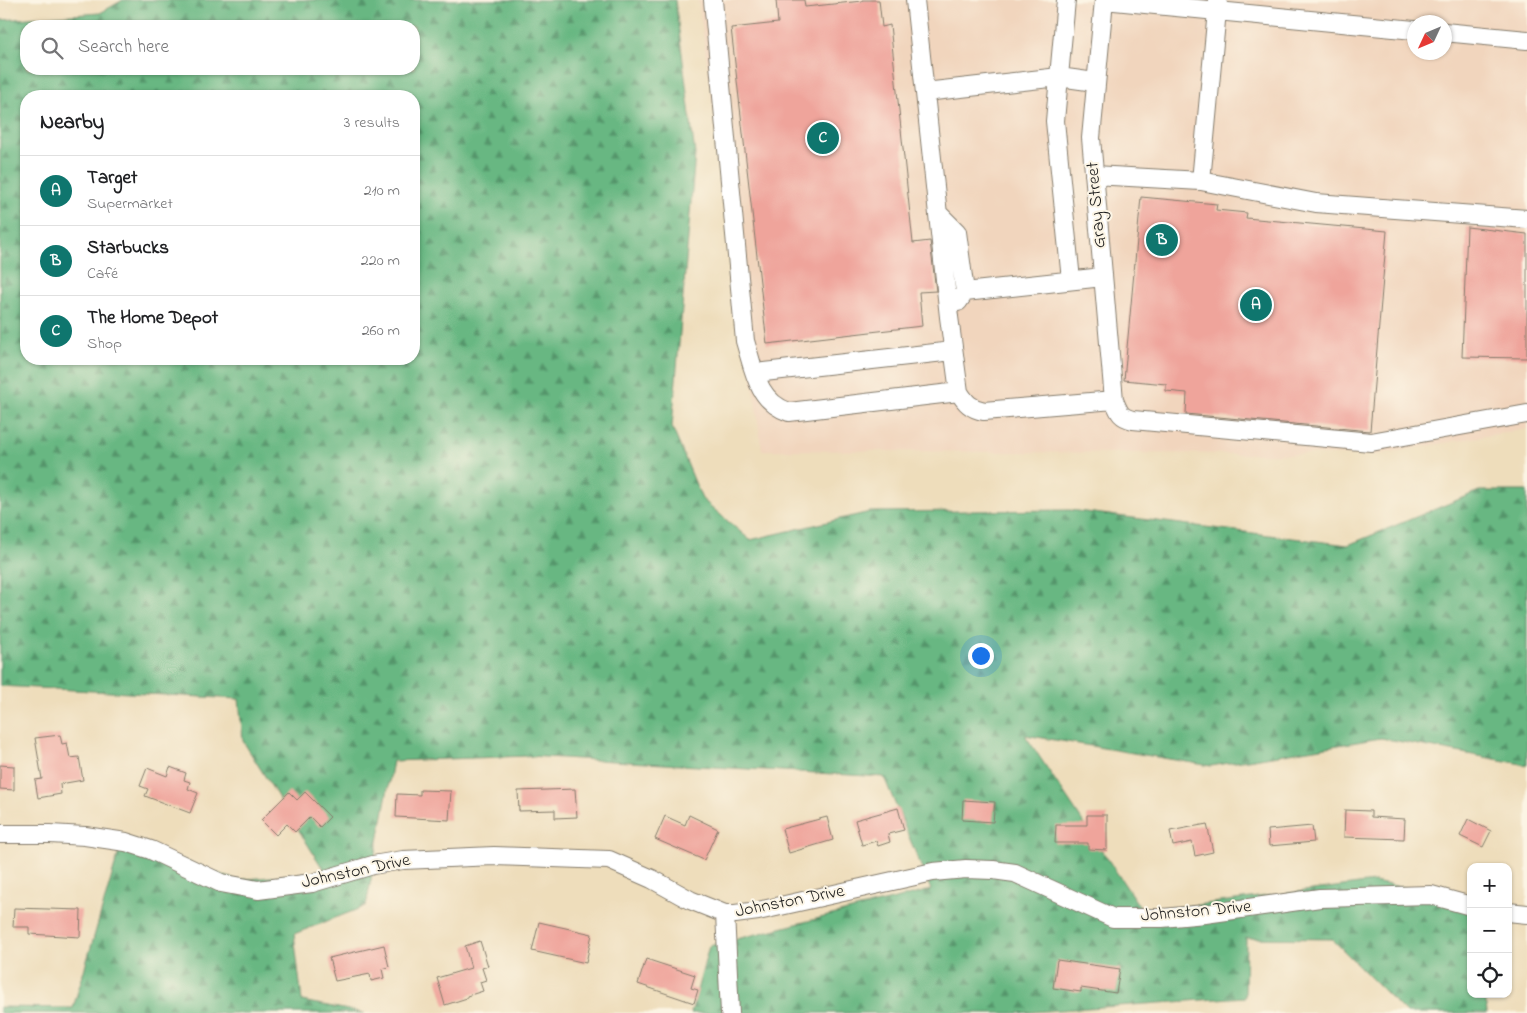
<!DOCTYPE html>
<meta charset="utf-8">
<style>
body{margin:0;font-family:"Indie Flower",sans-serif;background:#f2f2f2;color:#202124}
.controls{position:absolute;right:15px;bottom:15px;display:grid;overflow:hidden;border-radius:10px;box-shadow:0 1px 4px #0004}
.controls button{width:45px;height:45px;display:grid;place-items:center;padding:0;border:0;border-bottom:1px solid #e0e0e0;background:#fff;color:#202124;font:25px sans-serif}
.compass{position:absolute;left:1407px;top:15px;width:45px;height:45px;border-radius:50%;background:#fff;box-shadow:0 1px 4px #0004;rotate:226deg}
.you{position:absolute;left:980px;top:655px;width:18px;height:18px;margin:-12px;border:4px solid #fff;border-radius:50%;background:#1a73e8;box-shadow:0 0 0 8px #1a73e833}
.badge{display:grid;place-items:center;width:32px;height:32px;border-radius:50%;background:#0f766e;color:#fff;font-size:16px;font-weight:700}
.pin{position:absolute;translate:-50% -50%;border:2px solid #fff;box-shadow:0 1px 5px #0006}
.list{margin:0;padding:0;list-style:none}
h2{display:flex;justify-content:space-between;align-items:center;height:65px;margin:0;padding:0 20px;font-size:21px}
h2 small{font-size:16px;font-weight:400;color:#757577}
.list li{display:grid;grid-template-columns:32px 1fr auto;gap:15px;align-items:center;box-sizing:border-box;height:70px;padding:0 20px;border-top:1px solid #e0e0e0}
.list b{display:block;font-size:19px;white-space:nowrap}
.list p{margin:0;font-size:16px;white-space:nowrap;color:#757577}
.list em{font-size:16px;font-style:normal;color:#757577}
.icon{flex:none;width:28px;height:28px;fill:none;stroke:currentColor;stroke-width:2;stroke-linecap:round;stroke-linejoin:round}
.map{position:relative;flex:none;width:1527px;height:1013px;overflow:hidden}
.search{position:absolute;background:#fff;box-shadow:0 1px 4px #0004;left:20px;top:20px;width:400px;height:55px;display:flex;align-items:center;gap:12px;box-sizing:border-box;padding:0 18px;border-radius:20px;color:#757577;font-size:19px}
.panel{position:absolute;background:#fff;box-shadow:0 1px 4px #0004;left:20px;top:90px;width:400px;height:275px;border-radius:20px}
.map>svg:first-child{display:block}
.built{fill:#f1d5bd;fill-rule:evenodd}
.forest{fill:url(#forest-firs);stroke:#426a4f;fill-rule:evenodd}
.building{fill:#efa49b}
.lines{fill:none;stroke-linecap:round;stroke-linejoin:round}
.minor-casing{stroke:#857c6c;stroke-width:20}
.minor{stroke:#fff;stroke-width:18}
.labels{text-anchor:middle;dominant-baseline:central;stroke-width:4;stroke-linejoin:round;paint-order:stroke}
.street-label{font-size:18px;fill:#1c1c1c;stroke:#fcf5e5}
</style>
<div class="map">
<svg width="1527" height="1013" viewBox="0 0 1527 1013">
<defs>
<pattern id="forest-firs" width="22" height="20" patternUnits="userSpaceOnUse" patternTransform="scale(1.25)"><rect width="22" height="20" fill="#67b782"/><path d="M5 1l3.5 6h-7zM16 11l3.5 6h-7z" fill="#54946a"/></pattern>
</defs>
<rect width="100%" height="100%" fill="#fcf5e5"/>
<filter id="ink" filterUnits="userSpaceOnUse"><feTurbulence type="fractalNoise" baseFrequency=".02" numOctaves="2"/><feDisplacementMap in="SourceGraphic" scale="10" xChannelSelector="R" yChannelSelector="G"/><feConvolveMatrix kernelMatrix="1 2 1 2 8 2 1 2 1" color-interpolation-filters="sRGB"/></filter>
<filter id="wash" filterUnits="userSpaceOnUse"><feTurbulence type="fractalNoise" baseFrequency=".0096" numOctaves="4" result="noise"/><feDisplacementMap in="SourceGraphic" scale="20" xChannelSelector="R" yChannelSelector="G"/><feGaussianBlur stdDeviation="1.12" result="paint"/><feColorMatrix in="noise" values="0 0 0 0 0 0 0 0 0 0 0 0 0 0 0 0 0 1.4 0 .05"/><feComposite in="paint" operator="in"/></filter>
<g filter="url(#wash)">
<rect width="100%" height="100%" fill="#edb"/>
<path class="built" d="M698 0H1527V429L1373 455 762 450ZM1414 22H1444V52H1414Z"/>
<path class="forest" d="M123 0H675L695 154 672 427 702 499 750 540 870 512 1070 510 1348 545 1479 491H1527V765L1381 738 1211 766 1025 735 1143 912 1374 882 1471 900V994H1485L1487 1013H1406L1332 939 1246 938 1245 997 1017 1013H691L709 946 931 890 884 777 528 756 393 761 366 906 294 934 302 1001 364 1013H0V1007L73 1008 123 838 236 880 325 872 243 741 239 699 0 686V20L100 13ZM26 26H414V69H26ZM26 96H414V359H26Z"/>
<g id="blocks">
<path class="building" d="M776 0H804L805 7 862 1V0H879L882 27 890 25 913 243 930 241 936 291 919 292 922 326 767 344 731 28 778 23Z
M1141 197 1217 204 1216 210 1247 213 1246 218 1387 231 1370 431 1186 414 1187 393 1166 391V384L1124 380Z
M1467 227 1527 234V358L1462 357Z
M60 735 62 744 67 743 70 758 79 757 83 780 60 784 61 794 38 798 35 780 42 779 35 738Z
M0 765 14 766V790L0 789Z
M170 767 186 773 184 780 190 782 188 789 198 793 190 813 145 796 148 789 140 786 147 768 167 776Z
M575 789 577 817 555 818V810L519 811 518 791Z
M420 790 451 791 449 820 396 817 397 794 420 795Z
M289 792 297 800 305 792 330 817 320 827 310 817 295 832 287 824 276 835 261 820Z
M963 800 995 802 993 822 962 820Z
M898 808 904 830 888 834 890 842 878 846 876 841 862 845 855 820Z
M1345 810 1371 811V817L1405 819 1404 839 1344 837Z
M689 815 718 829 704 860 655 839 665 816 685 825Z
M1087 815H1107V850L1088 849V843H1055L1056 825H1087Z
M827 817 833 840 789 853 782 829Z
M1468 819 1491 831 1483 847 1460 836Z
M1207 824 1213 852 1195 856 1192 842 1173 846 1170 831Z
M1312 826 1314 842 1269 846 1268 830Z
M14 908 81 910 80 937 29 934V927H13Z
M539 922 592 934 586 963 532 951Z
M480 941 488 966 482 968 486 980 480 982 483 991 467 996V998L445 1005 437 978 471 968 465 946Z
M384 945 389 967 382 969 384 978 371 981 370 974 335 981 329 958Z
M646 959 695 975 691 988 698 990 694 1003 638 984Z
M1057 960 1120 969 1116 993 1081 988V992L1053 988Z"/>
</g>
</g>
<g filter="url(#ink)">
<use href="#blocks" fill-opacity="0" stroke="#857c6c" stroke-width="1"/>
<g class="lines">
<defs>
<path id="minor" d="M713 0 745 341C754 370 757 401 789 412L959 392
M915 0 949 317 959 392C965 402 971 409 984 411L1114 400
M1066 0 1055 121 1071 280
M1104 0 1091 138 1114 400C1119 412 1120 417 1133 420L1371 442 1527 414
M1104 0 1414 30
M1444 32 1527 40
M925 92 1059 77 1095 82
M1094 175 1201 181 1316 203 1527 219
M1201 181 1218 0
M938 213 957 232 965 292 958 302
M965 292 1103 277
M755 373 953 351
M0 834H50L85 836 126 842 151 850 221 883 258 890 312 883 373 865 403 860 494 856 609 860 652 879 690 900 725 914H735L758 911 933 872 966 869 993 870 1015 873 1113 918H1162L1205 914 1320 898 1431 895 1471 906
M1508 912 1527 914
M725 914 730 1013"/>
</defs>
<use href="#minor" class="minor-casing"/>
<use href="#minor" class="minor"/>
</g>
</g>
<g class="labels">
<g class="street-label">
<text transform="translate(1097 205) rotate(-95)">Gray Street</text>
<text transform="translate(356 872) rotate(-12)">Johnston Drive</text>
<text transform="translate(790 902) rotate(-11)">Johnston Drive</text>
<text transform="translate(1196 912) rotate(-5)">Johnston Drive</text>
</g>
</g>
</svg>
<div class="controls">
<button>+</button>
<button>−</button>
<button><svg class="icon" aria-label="locate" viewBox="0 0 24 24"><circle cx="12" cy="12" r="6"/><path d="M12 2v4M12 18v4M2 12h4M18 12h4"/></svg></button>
</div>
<svg class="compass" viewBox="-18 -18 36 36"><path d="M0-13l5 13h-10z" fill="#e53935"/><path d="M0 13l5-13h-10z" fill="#757577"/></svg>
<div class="you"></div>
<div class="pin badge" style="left:1256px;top:305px">A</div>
<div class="pin badge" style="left:1162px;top:240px">B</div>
<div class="pin badge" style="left:823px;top:138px">C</div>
<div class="search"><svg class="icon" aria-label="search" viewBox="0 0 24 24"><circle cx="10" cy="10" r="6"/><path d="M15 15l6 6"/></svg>Search here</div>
<section class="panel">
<h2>Nearby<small>3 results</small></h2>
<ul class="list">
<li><span class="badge">A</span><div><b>Target</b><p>Supermarket</p></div><em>210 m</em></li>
<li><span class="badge">B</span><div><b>Starbucks</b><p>Café</p></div><em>220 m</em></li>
<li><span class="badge">C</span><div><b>The Home Depot</b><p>Shop</p></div><em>260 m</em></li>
</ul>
</section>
</div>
